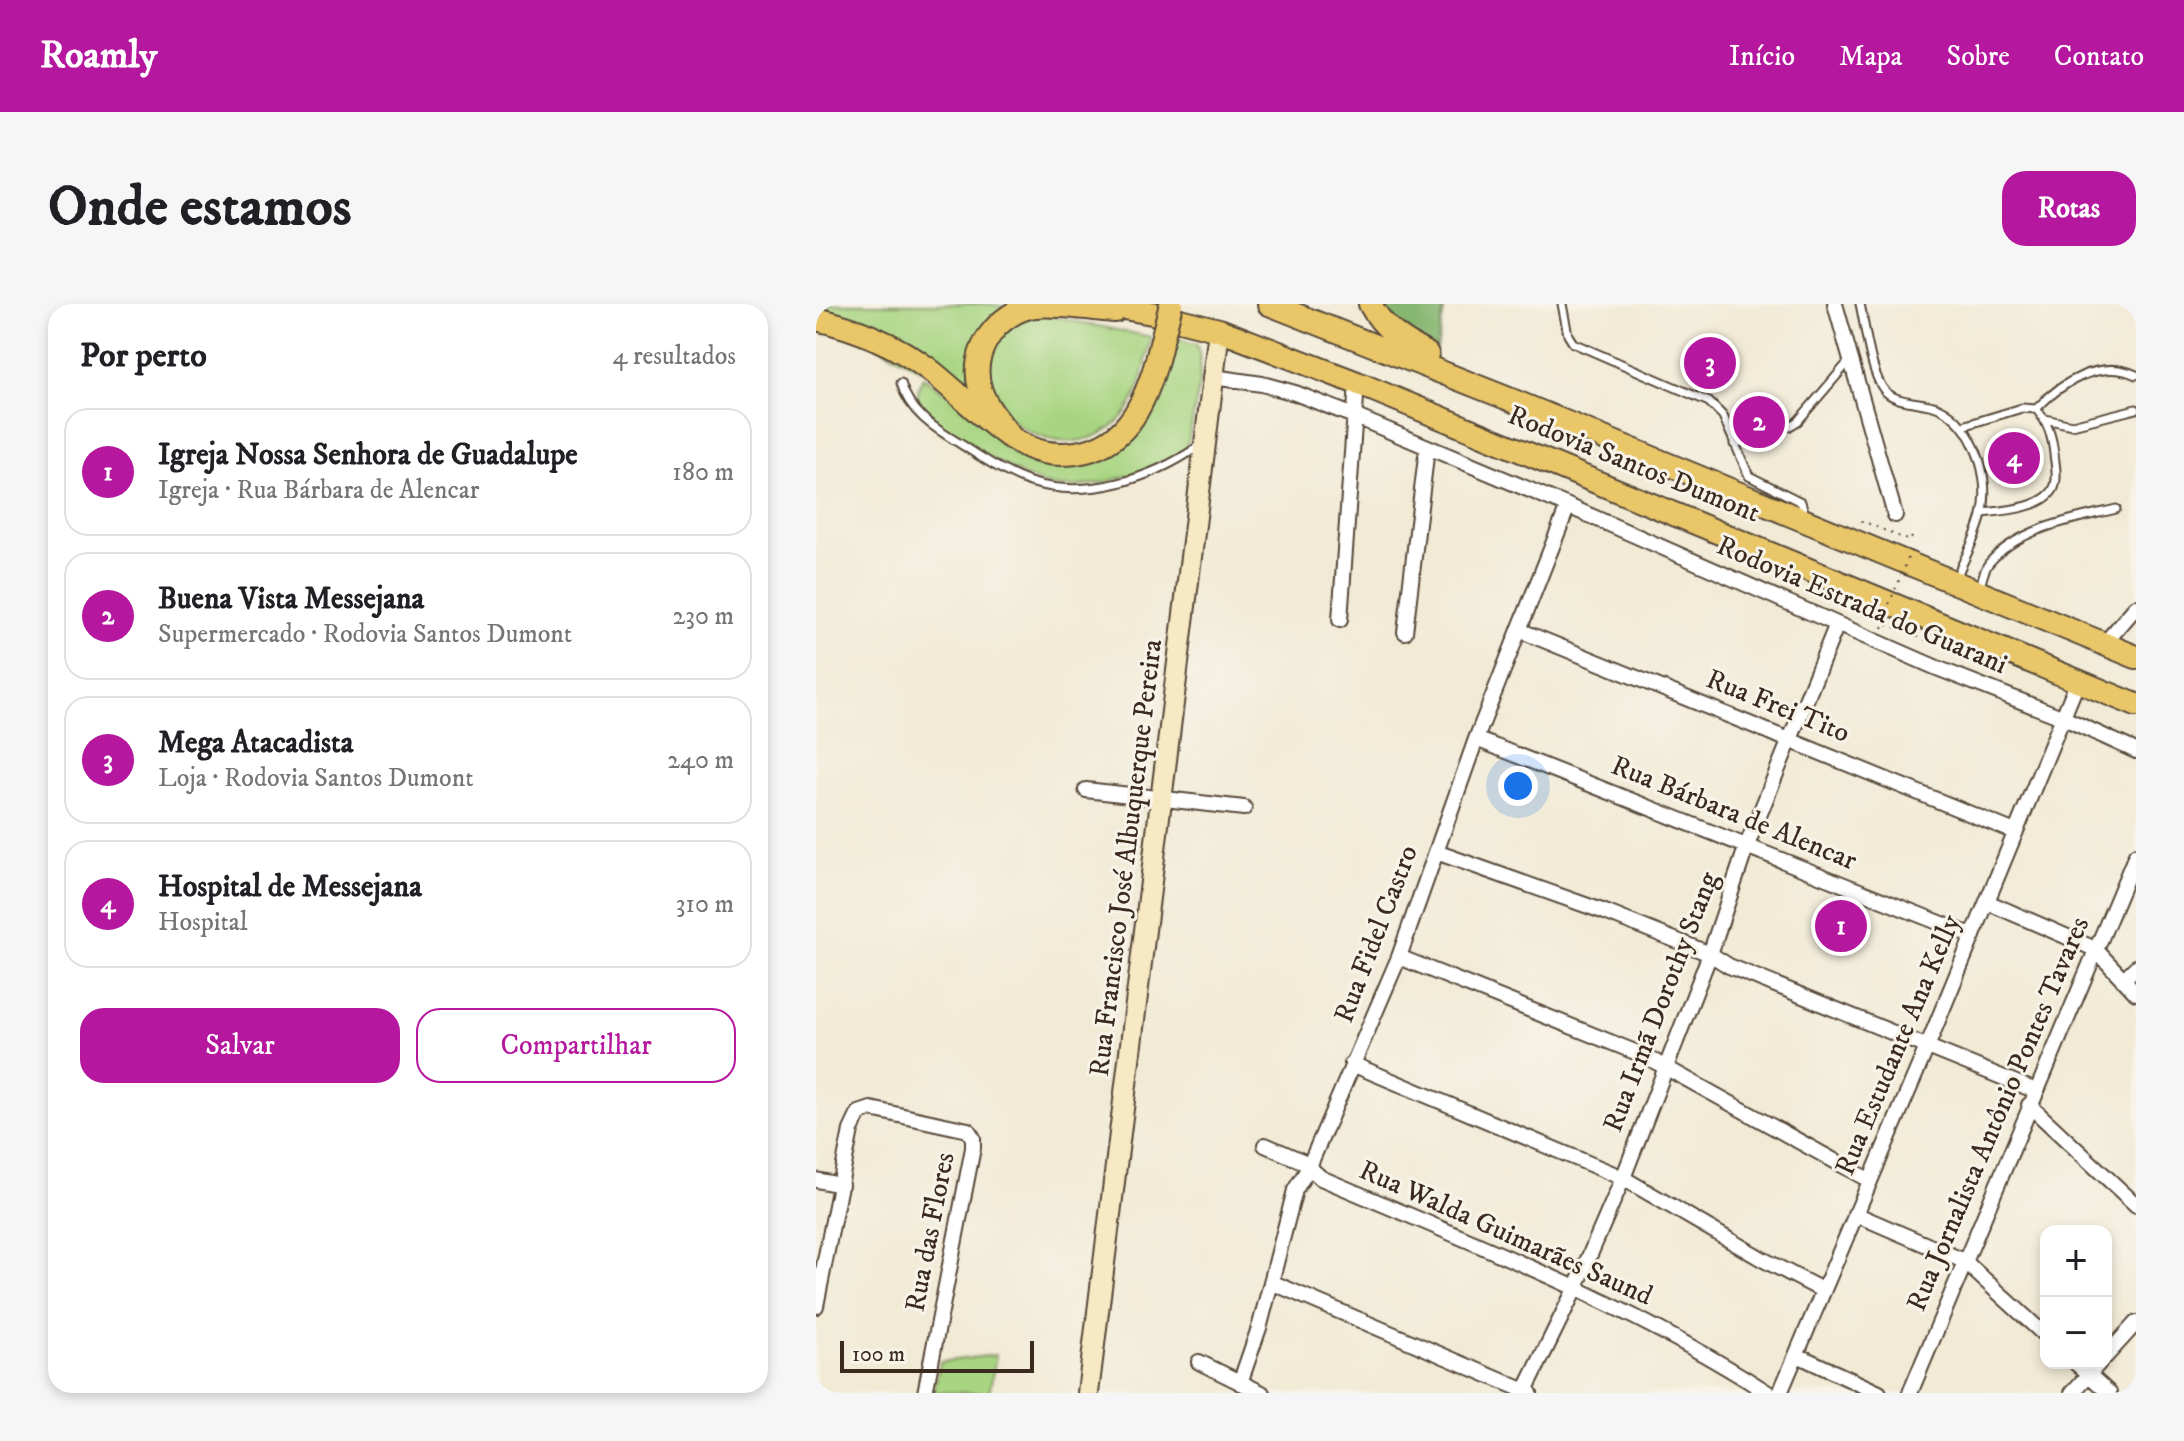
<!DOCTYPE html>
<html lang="pt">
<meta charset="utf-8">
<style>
body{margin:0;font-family:"IM FELL DW Pica",serif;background:#f6f6f6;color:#202124}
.controls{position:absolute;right:24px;bottom:24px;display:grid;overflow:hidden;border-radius:16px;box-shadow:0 4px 12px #0003}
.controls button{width:72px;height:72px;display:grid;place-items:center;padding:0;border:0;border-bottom:2px solid #e0e0e0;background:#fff;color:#202124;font:40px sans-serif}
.scale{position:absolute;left:24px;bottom:20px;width:194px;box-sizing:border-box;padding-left:8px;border:4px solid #3b2a1e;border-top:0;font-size:22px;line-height:28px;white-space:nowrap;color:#3b2a1e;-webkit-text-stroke:6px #f7f3e8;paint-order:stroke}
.you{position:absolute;left:702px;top:482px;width:28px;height:28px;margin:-20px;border:6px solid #fff;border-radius:50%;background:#1a73e8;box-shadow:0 0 0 12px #1a73e833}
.badge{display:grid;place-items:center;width:52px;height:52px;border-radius:50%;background:#b5179e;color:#fff;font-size:26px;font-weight:700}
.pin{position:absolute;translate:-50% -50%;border:4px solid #fff;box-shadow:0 2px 8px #0006}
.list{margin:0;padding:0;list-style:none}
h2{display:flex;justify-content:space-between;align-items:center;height:104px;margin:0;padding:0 32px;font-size:34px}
h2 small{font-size:26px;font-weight:400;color:#757577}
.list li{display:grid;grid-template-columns:52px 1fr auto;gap:24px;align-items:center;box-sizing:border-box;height:128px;margin:0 16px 16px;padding:0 16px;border:2px solid #e0e0e0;border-radius:24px}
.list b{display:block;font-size:30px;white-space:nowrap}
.list p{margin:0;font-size:26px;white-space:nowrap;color:#757577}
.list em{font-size:26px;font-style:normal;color:#757577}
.actions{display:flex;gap:16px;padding:24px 32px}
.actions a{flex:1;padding:18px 0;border:2px solid #b5179e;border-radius:24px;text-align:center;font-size:28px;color:#b5179e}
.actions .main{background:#b5179e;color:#fff}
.map{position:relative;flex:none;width:1320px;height:1089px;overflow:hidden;border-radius:24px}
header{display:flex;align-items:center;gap:48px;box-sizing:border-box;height:112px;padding:0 40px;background:#b5179e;color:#fff}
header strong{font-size:38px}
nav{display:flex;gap:44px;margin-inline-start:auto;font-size:28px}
.intro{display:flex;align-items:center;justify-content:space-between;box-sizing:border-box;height:192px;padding:0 48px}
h1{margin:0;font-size:56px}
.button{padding:20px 36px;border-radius:24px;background:#b5179e;color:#fff;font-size:28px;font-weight:700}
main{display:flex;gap:48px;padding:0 48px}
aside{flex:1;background:#fff;border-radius:24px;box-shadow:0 4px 12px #0003}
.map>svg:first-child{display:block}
.green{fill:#a9d582;stroke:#728050;stroke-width:2}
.forest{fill:#86b670;stroke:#607047;stroke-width:2}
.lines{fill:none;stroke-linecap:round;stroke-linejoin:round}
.service-casing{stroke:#564739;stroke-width:11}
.minor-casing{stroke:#564739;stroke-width:18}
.secondary-casing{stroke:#564739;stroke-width:24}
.primary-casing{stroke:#564739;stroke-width:26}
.trunk-casing{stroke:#564739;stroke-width:26}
.path{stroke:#564739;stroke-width:2;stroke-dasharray:2 6;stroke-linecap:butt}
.service{stroke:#fff;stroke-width:7}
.minor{stroke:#fff;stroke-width:14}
.secondary{stroke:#f6e9c3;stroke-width:20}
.primary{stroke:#e9c769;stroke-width:22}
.trunk{stroke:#e9c769;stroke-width:22}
.primary-bridge-casing{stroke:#564739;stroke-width:26;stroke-linecap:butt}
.path-bridge{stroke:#564739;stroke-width:2;stroke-dasharray:2 6;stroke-linecap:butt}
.primary-bridge{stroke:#e9c769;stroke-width:22}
.labels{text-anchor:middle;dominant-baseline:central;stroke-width:6;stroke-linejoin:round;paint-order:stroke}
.street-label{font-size:28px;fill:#3b2a1e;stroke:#f7f3e8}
</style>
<header>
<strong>Roamly</strong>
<nav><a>Início</a><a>Mapa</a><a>Sobre</a><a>Contato</a></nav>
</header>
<div class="intro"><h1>Onde estamos</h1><a class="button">Rotas</a></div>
<main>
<aside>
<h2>Por perto<small>4 resultados</small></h2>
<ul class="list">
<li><span class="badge">1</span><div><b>Igreja Nossa Senhora de Guadalupe</b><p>Igreja · Rua Bárbara de Alencar</p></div><em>180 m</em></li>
<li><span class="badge">2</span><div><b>Buena Vista Messejana</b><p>Supermercado · Rodovia Santos Dumont</p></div><em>230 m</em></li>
<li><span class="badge">3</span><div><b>Mega Atacadista</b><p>Loja · Rodovia Santos Dumont</p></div><em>240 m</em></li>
<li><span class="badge">4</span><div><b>Hospital de Messejana</b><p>Hospital</p></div><em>310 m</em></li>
</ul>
<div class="actions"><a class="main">Salvar</a><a>Compartilhar</a></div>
</aside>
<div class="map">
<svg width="1320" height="1089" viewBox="0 0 1320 1089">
<rect width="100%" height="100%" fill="#f7f3e8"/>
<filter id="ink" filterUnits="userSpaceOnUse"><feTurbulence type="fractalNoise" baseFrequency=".0125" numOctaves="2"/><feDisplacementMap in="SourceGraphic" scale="16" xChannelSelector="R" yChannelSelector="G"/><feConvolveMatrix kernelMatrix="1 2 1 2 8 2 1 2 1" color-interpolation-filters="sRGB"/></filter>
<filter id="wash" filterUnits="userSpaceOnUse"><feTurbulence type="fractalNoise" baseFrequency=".006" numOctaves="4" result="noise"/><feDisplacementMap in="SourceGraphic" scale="32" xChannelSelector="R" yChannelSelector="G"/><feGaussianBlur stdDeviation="1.8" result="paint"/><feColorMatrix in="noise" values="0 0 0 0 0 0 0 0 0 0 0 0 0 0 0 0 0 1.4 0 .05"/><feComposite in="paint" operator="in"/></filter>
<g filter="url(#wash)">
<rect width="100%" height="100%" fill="#f1ead5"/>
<path class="green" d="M0 0H168L196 3 156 84 149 88 0 10Z
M224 10 335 33C329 62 325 97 301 118 267 150 214 140 186 106 182 101 177 96 175 91 171 80 171 65 169 54L195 19Z
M361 35 380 40C392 63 374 121 370 148 332 164 295 182 253 183 245 183 236 182 229 180 202 171 119 126 105 102 99 92 102 83 107 73 122 84 138 95 152 106 167 119 181 137 197 148 216 161 240 165 262 161 330 150 348 95 361 35Z
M180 1051 173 1089 118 1088 124 1058Z"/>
<path class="forest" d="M560 0H629L621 44 593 32Z"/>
</g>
<g filter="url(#ink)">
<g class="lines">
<defs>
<path id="service" d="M746 0 752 31 757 39 893 98 907 112 933 172 985 198 990 214
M1044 0C1049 21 1055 74 1070 88 1083 100 1107 97 1123 104 1158 120 1176 175 1166 211 1161 232 1149 253 1140 274
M85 79C93 108 118 124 143 139 165 153 188 169 214 178 270 196 336 175 383 142
M1220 105C1245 79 1284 54 1320 71
M1229 115 1256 121 1320 105
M1147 122 1206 104 1220 105C1232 118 1236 132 1238 150 1239 160 1242 171 1239 181 1233 204 1186 207 1167 209
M918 140 972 123 982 117 1035 55
M1164 283C1166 276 1168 265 1173 259 1204 223 1256 216 1300 205"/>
<path id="minor" d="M1019 0 1079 211
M397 73 446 80 479 89 538 112 752 202 1121 364 1248 414 1320 447
M524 316 541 79
M703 326 1199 528
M589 328 611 144
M1288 340 1320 303
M660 435 1157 632
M270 486 428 504
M620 548 789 608 894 650 913 662 1220 787
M1171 598 1279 645 1320 689
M583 653 829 752 1053 876
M1307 676 1320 663
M536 760 807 874 946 955 1006 986
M1213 801 1320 901
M449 841 486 857 505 874C657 939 813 999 952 1089
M0 876 25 881
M1039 910 1148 957 1230 1032
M455 978 714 1089
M0 1002 35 826 43 809 55 805 152 826 157 834V844L109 1089
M981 1051 1063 1089
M1290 1052 1320 1019
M383 1058 446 1089
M1260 1059 1293 1089
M424 1079 444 1021 479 886 492 865 583 653 660 435 752 202
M708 1089 760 983 807 874 894 650 931 541 1021 320
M964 1089 1111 743 1261 379
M1094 1089 1320 551
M1256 1089 1283 1059"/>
<path id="secondary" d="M272 1089 403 26"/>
<path id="primary" d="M0 15C40 24 78 40 111 64 142 87 178 128 212 143 227 150 245 151 260 149 309 142 327 103 340 60"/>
<path id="trunk" d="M285 0 336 9 403 26 541 79 1320 401
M453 0 693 95 1320 353
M554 0C567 25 587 37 611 50
M193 131C183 117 169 102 164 84 153 47 182 8 219 2 242 0 275 5 299 7"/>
</defs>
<use href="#service" class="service-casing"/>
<use href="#minor" class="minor-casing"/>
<use href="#secondary" class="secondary-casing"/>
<use href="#primary" class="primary-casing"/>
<use href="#trunk" class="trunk-casing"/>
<path class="path" d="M1045 218 1046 217 1094 237 1096 233
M1067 324 1069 319 1119 340 1120 338"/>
<use href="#service" class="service"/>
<use href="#minor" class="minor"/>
<use href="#secondary" class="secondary"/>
<use href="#primary" class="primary"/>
<use href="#trunk" class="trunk"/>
<defs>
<path id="primary-bridge" d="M340 60 355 0"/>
</defs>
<use href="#primary-bridge" class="primary-bridge-casing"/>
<path class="path-bridge" d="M1067 315 1097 242"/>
<use href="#primary-bridge" class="primary-bridge"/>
</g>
</g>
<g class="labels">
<g class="street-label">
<text transform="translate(818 160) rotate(22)">Rodovia Santos Dumont</text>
<text transform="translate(1046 301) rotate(23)">Rodovia Estrada do Guarani</text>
<text transform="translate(962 402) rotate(22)">Rua Frei Tito</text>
<text transform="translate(918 509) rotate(22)">Rua Bárbara de Alencar</text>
<text transform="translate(310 554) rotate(-83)">Rua Francisco José Albuquerque Pereira</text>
<text transform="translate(560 630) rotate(-69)">Rua Fidel Castro</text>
<text transform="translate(845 698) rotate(-69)">Rua Irmã Dorothy Stang</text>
<text transform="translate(1082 741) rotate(-67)">Rua Estudante Ana Kelly</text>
<text transform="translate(1182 810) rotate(-67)">Rua Jornalista Antônio Pontes Tavares</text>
<text transform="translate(114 928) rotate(-79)">Rua das Flores</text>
<text transform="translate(690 929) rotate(24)">Rua Walda Guimarães Saund</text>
</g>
</g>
</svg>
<div class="controls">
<button>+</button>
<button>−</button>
</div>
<div class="scale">100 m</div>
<div class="you"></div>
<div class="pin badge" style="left:1025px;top:622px">1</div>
<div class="pin badge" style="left:943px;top:118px">2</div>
<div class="pin badge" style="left:894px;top:59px">3</div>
<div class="pin badge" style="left:1198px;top:154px">4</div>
</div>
</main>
